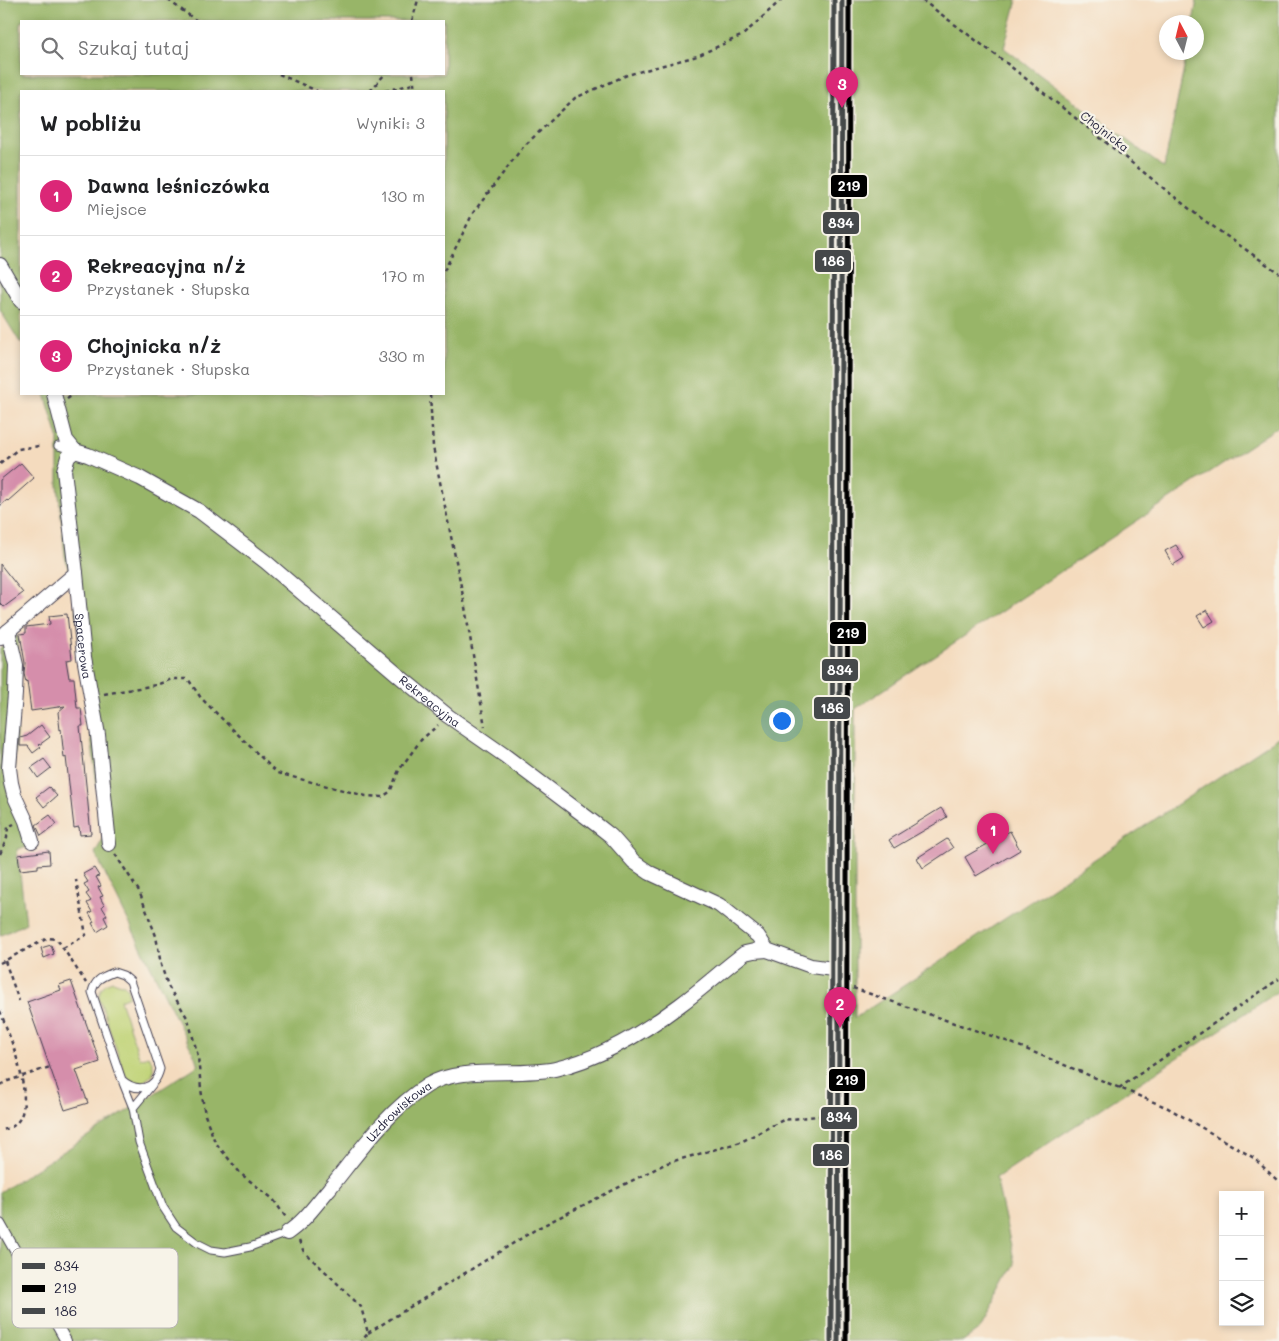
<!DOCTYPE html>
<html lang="pl">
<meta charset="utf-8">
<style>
body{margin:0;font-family:Mali,sans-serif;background:#f2f2f2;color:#202124}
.controls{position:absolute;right:15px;bottom:15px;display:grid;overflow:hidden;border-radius:0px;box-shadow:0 2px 8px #0003}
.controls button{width:45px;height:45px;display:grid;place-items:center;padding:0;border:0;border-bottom:1px solid #e0e0e0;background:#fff;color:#202124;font:25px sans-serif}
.compass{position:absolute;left:1159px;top:15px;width:45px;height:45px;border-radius:50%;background:#fff;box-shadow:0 2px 8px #0003;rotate:353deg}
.you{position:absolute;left:781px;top:720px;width:18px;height:18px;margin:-12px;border:4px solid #fff;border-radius:50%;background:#1a73e8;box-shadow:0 0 0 8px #1a73e833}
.badge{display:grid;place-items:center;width:32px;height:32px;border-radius:50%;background:#db2777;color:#fff;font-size:16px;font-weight:700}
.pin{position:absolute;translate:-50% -41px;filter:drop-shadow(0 1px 2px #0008)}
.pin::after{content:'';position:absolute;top:26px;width:18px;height:15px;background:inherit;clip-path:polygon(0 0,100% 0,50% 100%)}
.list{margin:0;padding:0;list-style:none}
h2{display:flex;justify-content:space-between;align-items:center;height:65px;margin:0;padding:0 20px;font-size:21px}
h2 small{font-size:16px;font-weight:400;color:#757577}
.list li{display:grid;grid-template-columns:32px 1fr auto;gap:15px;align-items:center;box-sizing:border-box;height:80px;padding:0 20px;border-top:1px solid #e0e0e0}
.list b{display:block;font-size:19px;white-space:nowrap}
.list p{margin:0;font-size:16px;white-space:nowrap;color:#757577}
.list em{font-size:16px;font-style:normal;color:#757577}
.icon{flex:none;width:28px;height:28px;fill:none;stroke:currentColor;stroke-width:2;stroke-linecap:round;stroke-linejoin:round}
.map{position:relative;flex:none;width:1279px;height:1341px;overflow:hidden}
.search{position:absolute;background:#fff;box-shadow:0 2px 8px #0003;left:20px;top:20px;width:425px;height:55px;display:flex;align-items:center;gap:12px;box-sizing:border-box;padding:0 18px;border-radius:0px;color:#757577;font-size:19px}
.panel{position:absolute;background:#fff;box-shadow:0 2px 8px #0003;left:20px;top:90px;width:425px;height:305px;border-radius:0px}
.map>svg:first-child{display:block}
.green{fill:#c0d376;stroke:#717a58}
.forest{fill:#98b567;stroke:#5d6c51;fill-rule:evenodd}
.building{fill:#d58eab}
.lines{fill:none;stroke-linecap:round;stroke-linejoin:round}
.service-casing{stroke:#423e4f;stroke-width:9}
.pedestrian-casing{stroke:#423e4f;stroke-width:12}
.minor-casing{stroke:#423e4f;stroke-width:16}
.tertiary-casing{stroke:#423e4f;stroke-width:20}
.path{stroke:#423e4f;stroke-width:2.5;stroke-dasharray:4 4;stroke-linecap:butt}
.service{stroke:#fff;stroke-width:7}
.pedestrian{stroke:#fff;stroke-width:10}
.minor{stroke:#fff;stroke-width:14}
.tertiary{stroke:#fff;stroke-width:18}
.bus-1-casing{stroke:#f7f3e8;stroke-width:9}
.bus-2-casing{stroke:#f7f3e8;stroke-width:9}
.bus-3-casing{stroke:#f7f3e8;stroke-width:9}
.bus-1{stroke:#45484a;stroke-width:5}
.bus-2{stroke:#000;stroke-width:5}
.bus-3{stroke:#45484a;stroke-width:5}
.labels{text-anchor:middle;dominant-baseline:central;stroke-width:4.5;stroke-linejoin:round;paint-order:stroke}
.street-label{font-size:12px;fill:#22223b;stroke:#f7f3e8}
.key{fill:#f7f3e8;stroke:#b7b4b4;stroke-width:1}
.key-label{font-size:14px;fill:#22223b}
.line-badge{stroke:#f7f3e8;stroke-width:2}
.badge-label{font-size:14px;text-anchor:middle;font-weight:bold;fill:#fff}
</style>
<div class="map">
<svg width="1279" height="1341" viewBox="0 0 1279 1341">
<rect width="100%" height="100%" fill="#f7f3e8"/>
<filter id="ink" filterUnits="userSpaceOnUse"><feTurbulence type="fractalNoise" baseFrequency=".02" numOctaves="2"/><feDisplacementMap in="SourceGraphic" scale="10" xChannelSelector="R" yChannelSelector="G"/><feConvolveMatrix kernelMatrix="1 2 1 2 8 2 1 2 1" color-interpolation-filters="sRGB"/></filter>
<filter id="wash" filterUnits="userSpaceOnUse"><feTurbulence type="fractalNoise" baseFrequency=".0096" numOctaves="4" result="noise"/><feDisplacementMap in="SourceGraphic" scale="20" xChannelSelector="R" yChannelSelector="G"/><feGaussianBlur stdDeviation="1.12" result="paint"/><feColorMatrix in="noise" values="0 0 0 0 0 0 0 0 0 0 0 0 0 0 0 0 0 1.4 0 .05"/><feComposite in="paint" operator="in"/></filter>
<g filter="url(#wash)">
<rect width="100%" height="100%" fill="#f4dbbe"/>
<path class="green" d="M113 981 124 985 127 988 129 996 120 1000 140 1059 148 1056C154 1062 154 1068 152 1075L142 1083 132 1081 125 1075 99 998C99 989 104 983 113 981Z"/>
<path class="forest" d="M0 0H1017L1004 48 1164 168 1187 53 1196 52V22H1193L1197 0H1279V426L855 709V1018L1279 737V991L996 1178 1015 1264 980 1329 963 1341H0V1192L199 1065 95 853 103 839 73 583 65 557 58 485V437L45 394H444V91H21V344L0 310ZM21 21H444V74H21Z
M17 635 20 666 14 770 15 788 30 822 38 846 17 849 26 923 0 936V648Z"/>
<g id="blocks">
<path class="building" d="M21 463 34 478 8 501 7 500 0 506V480Z
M1176 545 1184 558 1173 565 1165 551Z
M0 564 23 593 4 607 0 603Z
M1207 610 1214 621 1204 627 1197 616Z
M67 614 72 659 66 660 69 678H74L77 708H81L83 726H80L91 834 80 835 79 827 74 828 66 757 64 758 61 729 60 730 58 712 65 706 31 711 27 681 26 682 24 674 25 663 20 634 26 633V627L50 624 49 616Z
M41 725 50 737 39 745 41 747 33 753 28 746H20V738L27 736Z
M44 759 51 768 38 778 31 768Z
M49 787 57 796 44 807 36 797Z
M941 808 947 817 894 848 889 840Z
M50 815 57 824 41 836 36 825Z
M1010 831 1020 850 976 876 965 857Z
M947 839 953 848 923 868 917 858Z
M49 851 50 864 38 865V868L20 870 18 855Z
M94 868 99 876 96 877 101 886 98 887 103 896 100 897 104 905 102 907 107 915 104 917 108 925 97 932 92 923 94 922 89 913 92 912 87 903 91 901 86 894 89 892 84 884 88 882 83 874Z
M51 945 54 954 44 958 41 948Z
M71 981 100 1062 76 1070 88 1103 65 1110 27 1002 61 990 59 985Z"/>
</g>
</g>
<g filter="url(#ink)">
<use href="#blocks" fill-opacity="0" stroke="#423e4f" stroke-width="1"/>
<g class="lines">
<defs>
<path id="service" d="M58 446 72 450
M114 972 123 975 130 981 160 1069C155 1090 137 1093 122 1080L92 992C95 979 102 977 114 972Z
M123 1083 133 1108 139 1142 163 1207 176 1227 197 1243 211 1250 225 1252 250 1247 287 1233
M133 1108 152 1085"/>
<path id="pedestrian" d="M0 1224 66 1341"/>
<g id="minor">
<path d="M0 265 21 301"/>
<path id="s1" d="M54 394 66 440 75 451 88 455 140 478 199 511 266 562 404 680 448 716 504 755 597 825 611 836 634 862 650 873 719 905 758 936 767 950 811 966 840 970"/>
<path id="s2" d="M75 451 68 457 64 470 76 573 84 657 98 735 109 844"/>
<path d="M8 631 16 665 15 694 9 768 11 783 14 795 26 821 32 841"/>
<path d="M1 637 76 573"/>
<path id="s3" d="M287 1233C304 1222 316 1204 329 1189 358 1153 388 1110 428 1085 461 1065 517 1077 555 1069 599 1059 644 1032 680 1005 702 989 722 970 745 953L754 951 767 950"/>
</g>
<path id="tertiary" d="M838 1341 842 0"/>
</defs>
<use href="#service" class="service-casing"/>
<use href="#pedestrian" class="pedestrian-casing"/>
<use href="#minor" class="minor-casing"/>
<use href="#tertiary" class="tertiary-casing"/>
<path class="path" d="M168 0 197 21
M922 0 1005 62 1201 218 1279 273
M412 21 418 0
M279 74 317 91
M413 74 415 91
M370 91 385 74
M385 91 413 84
M444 271 473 213 522 148 575 98 627 75 697 56 743 35 781 0
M430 394 433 447 464 601 485 727
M67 399 74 394
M0 464 18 449 39 446
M104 694 156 685 172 679H188L201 698 277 773 366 796 382 797 390 792 399 770 421 740 438 725
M0 854 7 838 8 827 14 824
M115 854 139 891 156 936 161 965 168 986 188 1019 198 1056 201 1089 205 1115 215 1142 241 1174 273 1199 287 1219
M63 948 86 935 76 880
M5 961 19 1001
M0 963 48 938 55 939 59 942 86 983
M853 988 1009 1042 1168 1108 1254 1158 1279 1182
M0 1011C9 1035 49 1127 0 1130
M0 1085 8 1081 50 1067
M1119 1088 1279 979
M299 1241 304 1252 328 1274 361 1307 368 1333 362 1341
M368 1333 538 1228 667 1163 741 1142 783 1120 826 1115"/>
<use href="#service" class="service"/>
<use href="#pedestrian" class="pedestrian"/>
<use href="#minor" class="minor"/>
<use href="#tertiary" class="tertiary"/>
<defs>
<path id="bus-1" d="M838 1341 842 0"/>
<path id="bus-2" d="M846 1341 849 0"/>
<path id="bus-3" d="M831 1341 834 0"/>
</defs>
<use href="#bus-1" class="bus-1-casing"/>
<use href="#bus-2" class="bus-2-casing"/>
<use href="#bus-3" class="bus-3-casing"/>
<use href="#bus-1" class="bus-1"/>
<use href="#bus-2" class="bus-2"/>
<use href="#bus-3" class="bus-3"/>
</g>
</g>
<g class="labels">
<g class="street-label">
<text transform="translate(1105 131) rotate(38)">Chojnicka</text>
<text stroke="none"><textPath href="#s2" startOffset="200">Spacerowa</textPath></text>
<text stroke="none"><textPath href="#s1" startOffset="499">Rekreacyjna</textPath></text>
<text stroke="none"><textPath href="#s3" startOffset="166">Uzdrowiskowa</textPath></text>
</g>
</g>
<rect x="12" y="1248" width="166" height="80" rx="8" class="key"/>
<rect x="22" y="1263" width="23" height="6" fill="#45484a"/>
<rect x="22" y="1285" width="23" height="7" fill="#000"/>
<rect x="22" y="1308" width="23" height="6" fill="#45484a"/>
<g class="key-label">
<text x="54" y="1271">834</text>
<text x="54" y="1293">219</text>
<text x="54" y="1316">186</text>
</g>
<g class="line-badge">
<rect x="830" y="174" width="38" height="24" rx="5" fill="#000"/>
<rect x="822" y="211" width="38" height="24" rx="5" fill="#45484a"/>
<rect x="814" y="249" width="38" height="24" rx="5" fill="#45484a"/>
<rect x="829" y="621" width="38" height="24" rx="5" fill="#000"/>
<rect x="821" y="658" width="38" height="24" rx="5" fill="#45484a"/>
<rect x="813" y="696" width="38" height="24" rx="5" fill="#45484a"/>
<rect x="828" y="1068" width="38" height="24" rx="5" fill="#000"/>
<rect x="820" y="1106" width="38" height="24" rx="5" fill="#45484a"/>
<rect x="812" y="1143" width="38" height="24" rx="5" fill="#45484a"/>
</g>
<g class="badge-label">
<text x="849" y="191">219</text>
<text x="841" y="228">834</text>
<text x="833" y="266">186</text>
<text x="848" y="638">219</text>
<text x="840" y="675">834</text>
<text x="832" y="713">186</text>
<text x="847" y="1085">219</text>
<text x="839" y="1122">834</text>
<text x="831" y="1160">186</text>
</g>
</svg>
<div class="controls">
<button>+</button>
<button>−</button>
<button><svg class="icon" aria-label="layers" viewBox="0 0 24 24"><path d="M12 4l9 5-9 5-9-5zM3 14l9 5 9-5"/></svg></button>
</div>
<svg class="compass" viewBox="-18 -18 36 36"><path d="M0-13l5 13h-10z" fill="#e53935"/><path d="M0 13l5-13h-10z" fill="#757577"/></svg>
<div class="you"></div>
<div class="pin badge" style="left:993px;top:854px">1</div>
<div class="pin badge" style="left:840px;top:1028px">2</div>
<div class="pin badge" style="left:842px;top:108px">3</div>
<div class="search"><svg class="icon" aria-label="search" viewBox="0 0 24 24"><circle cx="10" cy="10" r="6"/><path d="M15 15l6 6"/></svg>Szukaj tutaj</div>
<section class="panel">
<h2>W pobliżu<small>Wyniki: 3</small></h2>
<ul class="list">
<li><span class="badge">1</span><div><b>Dawna leśniczówka</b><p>Miejsce</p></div><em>130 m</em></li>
<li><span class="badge">2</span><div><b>Rekreacyjna n/ż</b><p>Przystanek · Słupska</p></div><em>170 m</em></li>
<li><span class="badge">3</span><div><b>Chojnicka n/ż</b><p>Przystanek · Słupska</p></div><em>330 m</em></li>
</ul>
</section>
</div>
